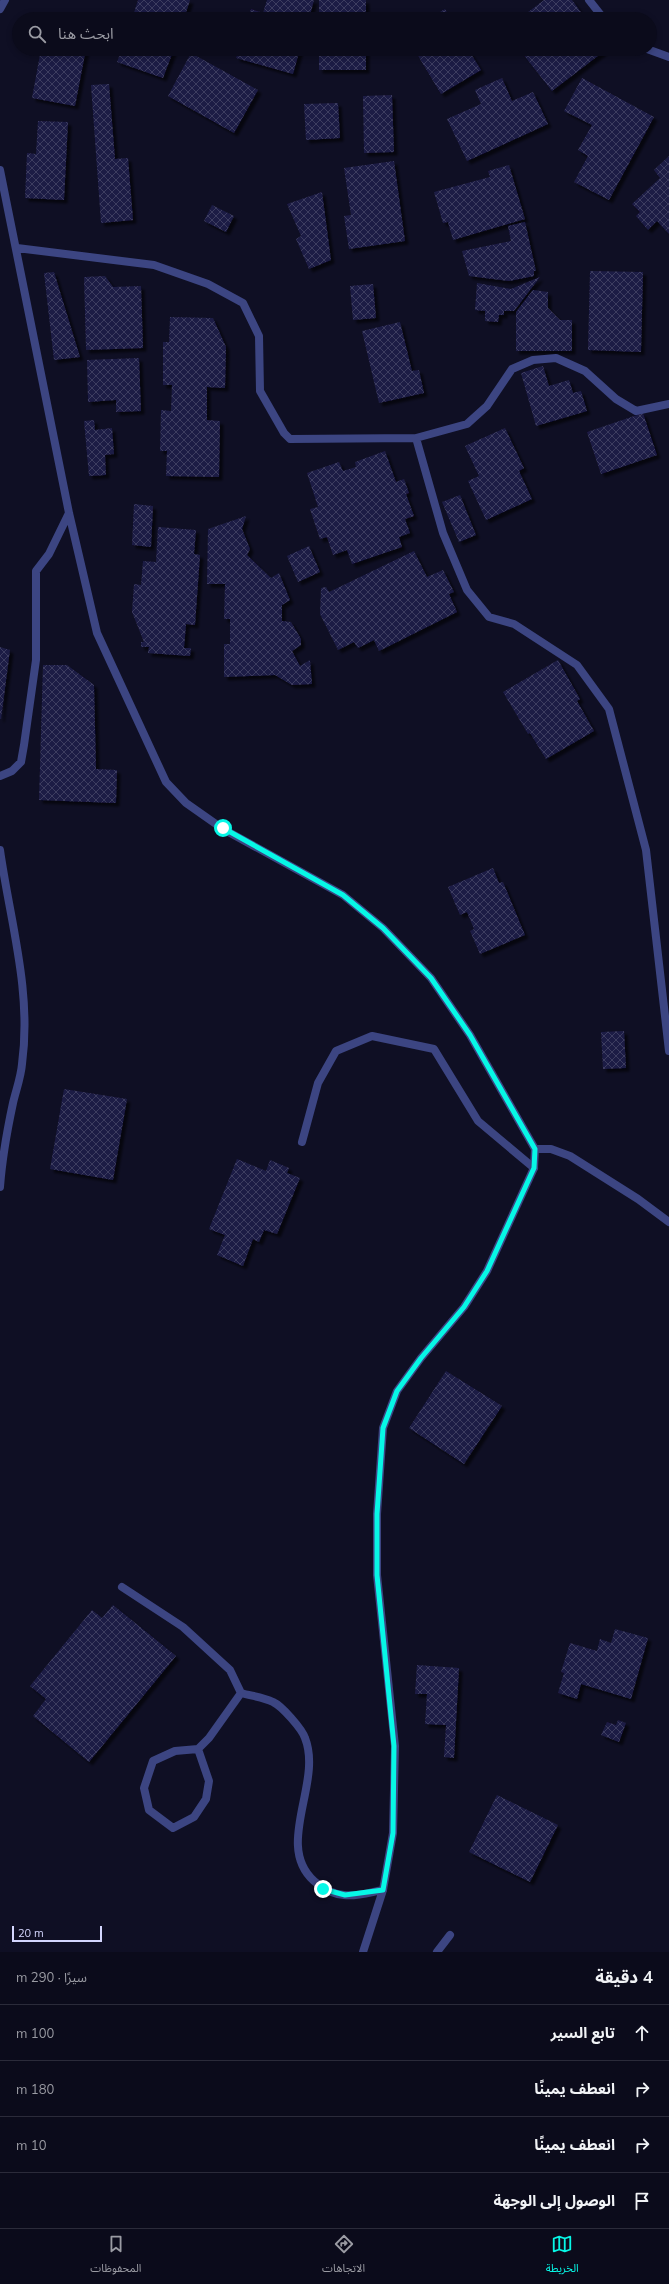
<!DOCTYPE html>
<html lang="ar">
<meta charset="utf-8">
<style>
body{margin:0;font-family:Mulish,"Noto Sans Arabic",sans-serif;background:#141424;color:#f1f3f6;direction:rtl}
.scale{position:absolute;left:12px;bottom:10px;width:90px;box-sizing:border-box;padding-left:4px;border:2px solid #d4d6fe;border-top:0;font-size:11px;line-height:14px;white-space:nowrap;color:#d4d6fe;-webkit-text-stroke:3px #0f0f24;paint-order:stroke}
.stop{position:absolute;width:12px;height:12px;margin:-9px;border:3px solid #07f7e6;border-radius:50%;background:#fff}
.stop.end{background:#07f7e6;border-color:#fff;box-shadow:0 1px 4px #0008}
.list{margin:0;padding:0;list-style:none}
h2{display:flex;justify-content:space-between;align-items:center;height:52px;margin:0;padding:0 16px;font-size:17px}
h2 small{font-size:13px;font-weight:400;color:#9a9ba3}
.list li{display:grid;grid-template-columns:26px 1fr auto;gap:12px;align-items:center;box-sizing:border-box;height:56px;padding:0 16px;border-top:1px solid #2b2b3a}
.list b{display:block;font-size:15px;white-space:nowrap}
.list em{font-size:13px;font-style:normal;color:#9a9ba3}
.icon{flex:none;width:22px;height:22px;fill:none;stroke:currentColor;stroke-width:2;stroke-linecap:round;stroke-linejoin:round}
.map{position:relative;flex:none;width:669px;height:1952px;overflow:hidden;direction:ltr}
.search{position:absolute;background:#0b0b1b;box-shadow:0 2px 6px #0003;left:12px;right:12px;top:12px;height:44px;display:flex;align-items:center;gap:10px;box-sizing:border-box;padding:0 14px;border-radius:22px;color:#9a9ba3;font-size:15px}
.sheet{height:276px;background:#0b0b1b}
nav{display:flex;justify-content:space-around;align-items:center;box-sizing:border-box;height:56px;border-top:1px solid #2b2b3a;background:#0b0b1b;font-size:11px;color:#9a9ba3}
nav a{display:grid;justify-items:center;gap:2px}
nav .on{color:#07f7e6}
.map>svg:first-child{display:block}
.building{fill:url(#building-cross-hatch);filter:url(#shadow)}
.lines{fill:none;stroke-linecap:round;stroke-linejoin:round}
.service{stroke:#3c4582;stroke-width:8}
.minor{stroke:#3c4582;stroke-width:8}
.route{stroke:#07f7e6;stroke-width:5}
</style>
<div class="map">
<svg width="669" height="1952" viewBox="0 0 669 1952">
<defs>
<pattern id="building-cross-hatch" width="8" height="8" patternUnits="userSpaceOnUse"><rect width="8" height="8" fill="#1d1c45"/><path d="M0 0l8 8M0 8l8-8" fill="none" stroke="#3d3c61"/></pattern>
<filter id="shadow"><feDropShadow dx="3.5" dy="3.5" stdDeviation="1" flood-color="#0009"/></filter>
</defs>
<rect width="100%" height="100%" fill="#0f0f24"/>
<path class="building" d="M138 0H190L184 19H132Z
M267 0H314L309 19H248L251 9 263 13Z
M319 0H366V19H319Z
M544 0H572L586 19H519Z
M445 9 451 19H428Z
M41 49H86L75 106 32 98Z
M122 49H174L163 78 117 62Z
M239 49H300L293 74 236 58Z
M319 49H366V70H319Z
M414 49H468L481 70 441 94Z
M519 49H607L552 91Z
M191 53 258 90 234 133 168 96Z
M502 78 512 101 533 92 548 124 467 161 447 119 481 104 475 90Z
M582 78 654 117 609 200 574 182 588 156 578 150 592 125 564 111Z
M109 84 115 159 128 158 133 220 101 223 91 85Z
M392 95 394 152 364 153 363 96Z
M338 103 340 138 306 140 304 104Z
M38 121 68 122 64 200 25 198 27 153 36 154Z
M669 156V234L657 221 648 230 636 216 640 212 632 204 660 178 654 170Z
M394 161 405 241 349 249 344 216 351 215 344 168Z
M509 165 525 219 453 240 448 222 443 223 434 192 490 177 488 171Z
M322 192 331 260 309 269 296 239 301 236 287 204Z
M212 205 234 216 226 232 204 221Z
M525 222 536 271H534V276L509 281 469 276 462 251 511 241 508 226Z
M590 271 643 272 641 352 588 350Z
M54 272 80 357 54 360 44 273Z
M105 276 113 287 141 286 143 348 86 350 84 277Z
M540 277 514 311H504V315H499L498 322 485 321V311L475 310 477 283 511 289Z
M373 284 376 318 353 320 350 286Z
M533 290 548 292V308L560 320H572V351H516V312Z
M170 317 213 318 226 347 225 388 207 387V420L220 421 219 477 166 476 167 451H160L161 410 171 411 172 385H163V342H169Z
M400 322 412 371 419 370 424 393 379 403 362 331Z
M139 358 141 411 116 412V400L88 402 87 360Z
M543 366 549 386 569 380 573 393 581 391 587 411 536 426 521 373Z
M643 413 657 455 601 474 587 432Z
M94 420 95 430 112 428 114 454 105 455 106 475 89 476 84 421Z
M505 428 524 468 519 471 532 499 486 520 468 481 479 476 465 446Z
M385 451 396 482 404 479 409 493 406 494 414 516 405 519 410 533 399 537 402 547 352 564 347 550 333 555 327 537 320 539 310 509 318 507 307 473 339 462 343 471 356 467 355 462Z
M460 495 476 535 459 542 442 502Z
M134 504 153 506 151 547 132 545Z
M246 516 242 529 250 549 247 555 271 578 279 573 290 600 282 605V621L291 622 301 639V645L292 651 300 666 310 660 312 684 292 685 275 675 224 677V644H230V619H224L225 584H207L208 529Z
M158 527 196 530 194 554 200 555 195 625 186 624 184 648H191L190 656 148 653 149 647H141V642H144L132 612 134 584 141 585 143 561 156 562Z
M309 546 320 572 298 582 287 556Z
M414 551 427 577 443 570 454 592 449 594 457 612 379 651 374 640 358 648 354 642 338 650 320 614 321 588 326 587 329 592Z
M0 647 10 650 1 719H0Z
M558 660 580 699 577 701 594 731 546 759 530 733 528 734 503 692Z
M43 665H67L94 685 96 769 117 770 116 803 39 800Z
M493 868 499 883 503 882 525 935 480 954 470 931 474 929 467 912 460 915 448 887Z
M624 1031 626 1068 603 1069 601 1032Z
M64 1089 127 1099 113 1180 50 1169Z
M237 1159 266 1171 270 1160 289 1168 287 1173 300 1178 277 1234 264 1230 259 1242 253 1239 243 1266 217 1255 225 1235 209 1229Z
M446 1371 502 1406 464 1464 409 1428Z
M113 1605 176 1656 89 1762 33 1716 46 1699 30 1686 92 1610 102 1618Z
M615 1629 648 1638 631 1699 581 1684 577 1699 558 1693 564 1673 561 1672 570 1643 597 1651 600 1639 611 1643Z
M417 1665 459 1668 454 1758 444 1757 446 1725 425 1724 427 1694H415Z
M618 1720 626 1723 619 1742 601 1735 607 1722 616 1725Z
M497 1795 558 1825 530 1882 469 1852Z"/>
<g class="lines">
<path class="service" d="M302 1142 318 1083 336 1051 372 1036 434 1049 478 1121 534 1168"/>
<path class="minor" d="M589 0 604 19
M0 9 5 0
M647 49 669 57
M0 170 69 513 97 633 166 782 186 803 223 829 343 895 383 928 431 978 470 1035 535 1149
M17 248 154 265 208 284 243 303 259 336 260 391 284 433 290 439 416 438 467 424 487 406 512 369 533 360 556 358 585 371 616 399 636 411 669 404
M416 438 443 533 467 590 489 617 514 624 577 665 609 709 646 850 669 1051
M0 776 12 771 21 762 24 745 36 660V571L49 554 69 513
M0 850C10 921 32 991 22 1064 21 1077 16 1090 13 1103 7 1131 2 1159 0 1187
M122 1587 183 1627 230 1670 241 1693C251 1696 263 1697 273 1702 282 1706 302 1729 305 1738 323 1783 274 1845 314 1881 323 1889 332 1894 344 1895 356 1897 371 1892 383 1890
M198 1749 209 1781 206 1799 194 1817 173 1828 149 1810 144 1788 153 1761 175 1751 198 1749 209 1738 241 1693
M363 1952 383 1890 393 1833 395 1746 377 1575V1514L383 1428 397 1391 421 1358 464 1307 487 1271 534 1168 535 1149H551L570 1156 638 1199 669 1222
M437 1952 450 1935"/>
</g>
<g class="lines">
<path class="route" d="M223 828 343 895 383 928 431 978 470 1035 535 1149 534 1168 487 1271 464 1307 421 1358 397 1391 383 1428 377 1514V1575L394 1746 393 1833 383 1890 345 1895 323 1889"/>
</g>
</svg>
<div class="scale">20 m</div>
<div class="stop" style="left:223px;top:828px"></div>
<div class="stop end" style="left:323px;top:1889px"></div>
<div class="search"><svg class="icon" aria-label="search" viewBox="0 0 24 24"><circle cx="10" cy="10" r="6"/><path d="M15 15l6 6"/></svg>ابحث هنا</div>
</div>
<section class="sheet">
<h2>4 دقيقة<small>سيرًا · 290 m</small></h2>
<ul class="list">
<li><svg class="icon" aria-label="ahead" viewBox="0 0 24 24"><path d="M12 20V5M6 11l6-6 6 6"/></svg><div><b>تابع السير</b></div><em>100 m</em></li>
<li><svg class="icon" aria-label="right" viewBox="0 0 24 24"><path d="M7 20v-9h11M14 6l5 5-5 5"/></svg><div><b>انعطف يمينًا</b></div><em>180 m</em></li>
<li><svg class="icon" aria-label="right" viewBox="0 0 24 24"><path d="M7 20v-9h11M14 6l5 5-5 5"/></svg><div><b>انعطف يمينًا</b></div><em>10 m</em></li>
<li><svg class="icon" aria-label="arrive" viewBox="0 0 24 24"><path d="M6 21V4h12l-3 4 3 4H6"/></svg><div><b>الوصول إلى الوجهة</b></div></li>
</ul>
</section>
<nav>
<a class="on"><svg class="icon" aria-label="map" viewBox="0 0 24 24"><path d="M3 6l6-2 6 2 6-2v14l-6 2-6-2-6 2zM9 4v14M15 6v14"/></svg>الخريطة</a>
<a><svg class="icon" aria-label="directions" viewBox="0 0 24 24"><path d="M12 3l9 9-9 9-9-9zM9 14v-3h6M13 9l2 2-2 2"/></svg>الاتجاهات</a>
<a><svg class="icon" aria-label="saved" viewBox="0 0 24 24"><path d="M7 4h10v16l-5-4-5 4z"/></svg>المحفوظات</a>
</nav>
